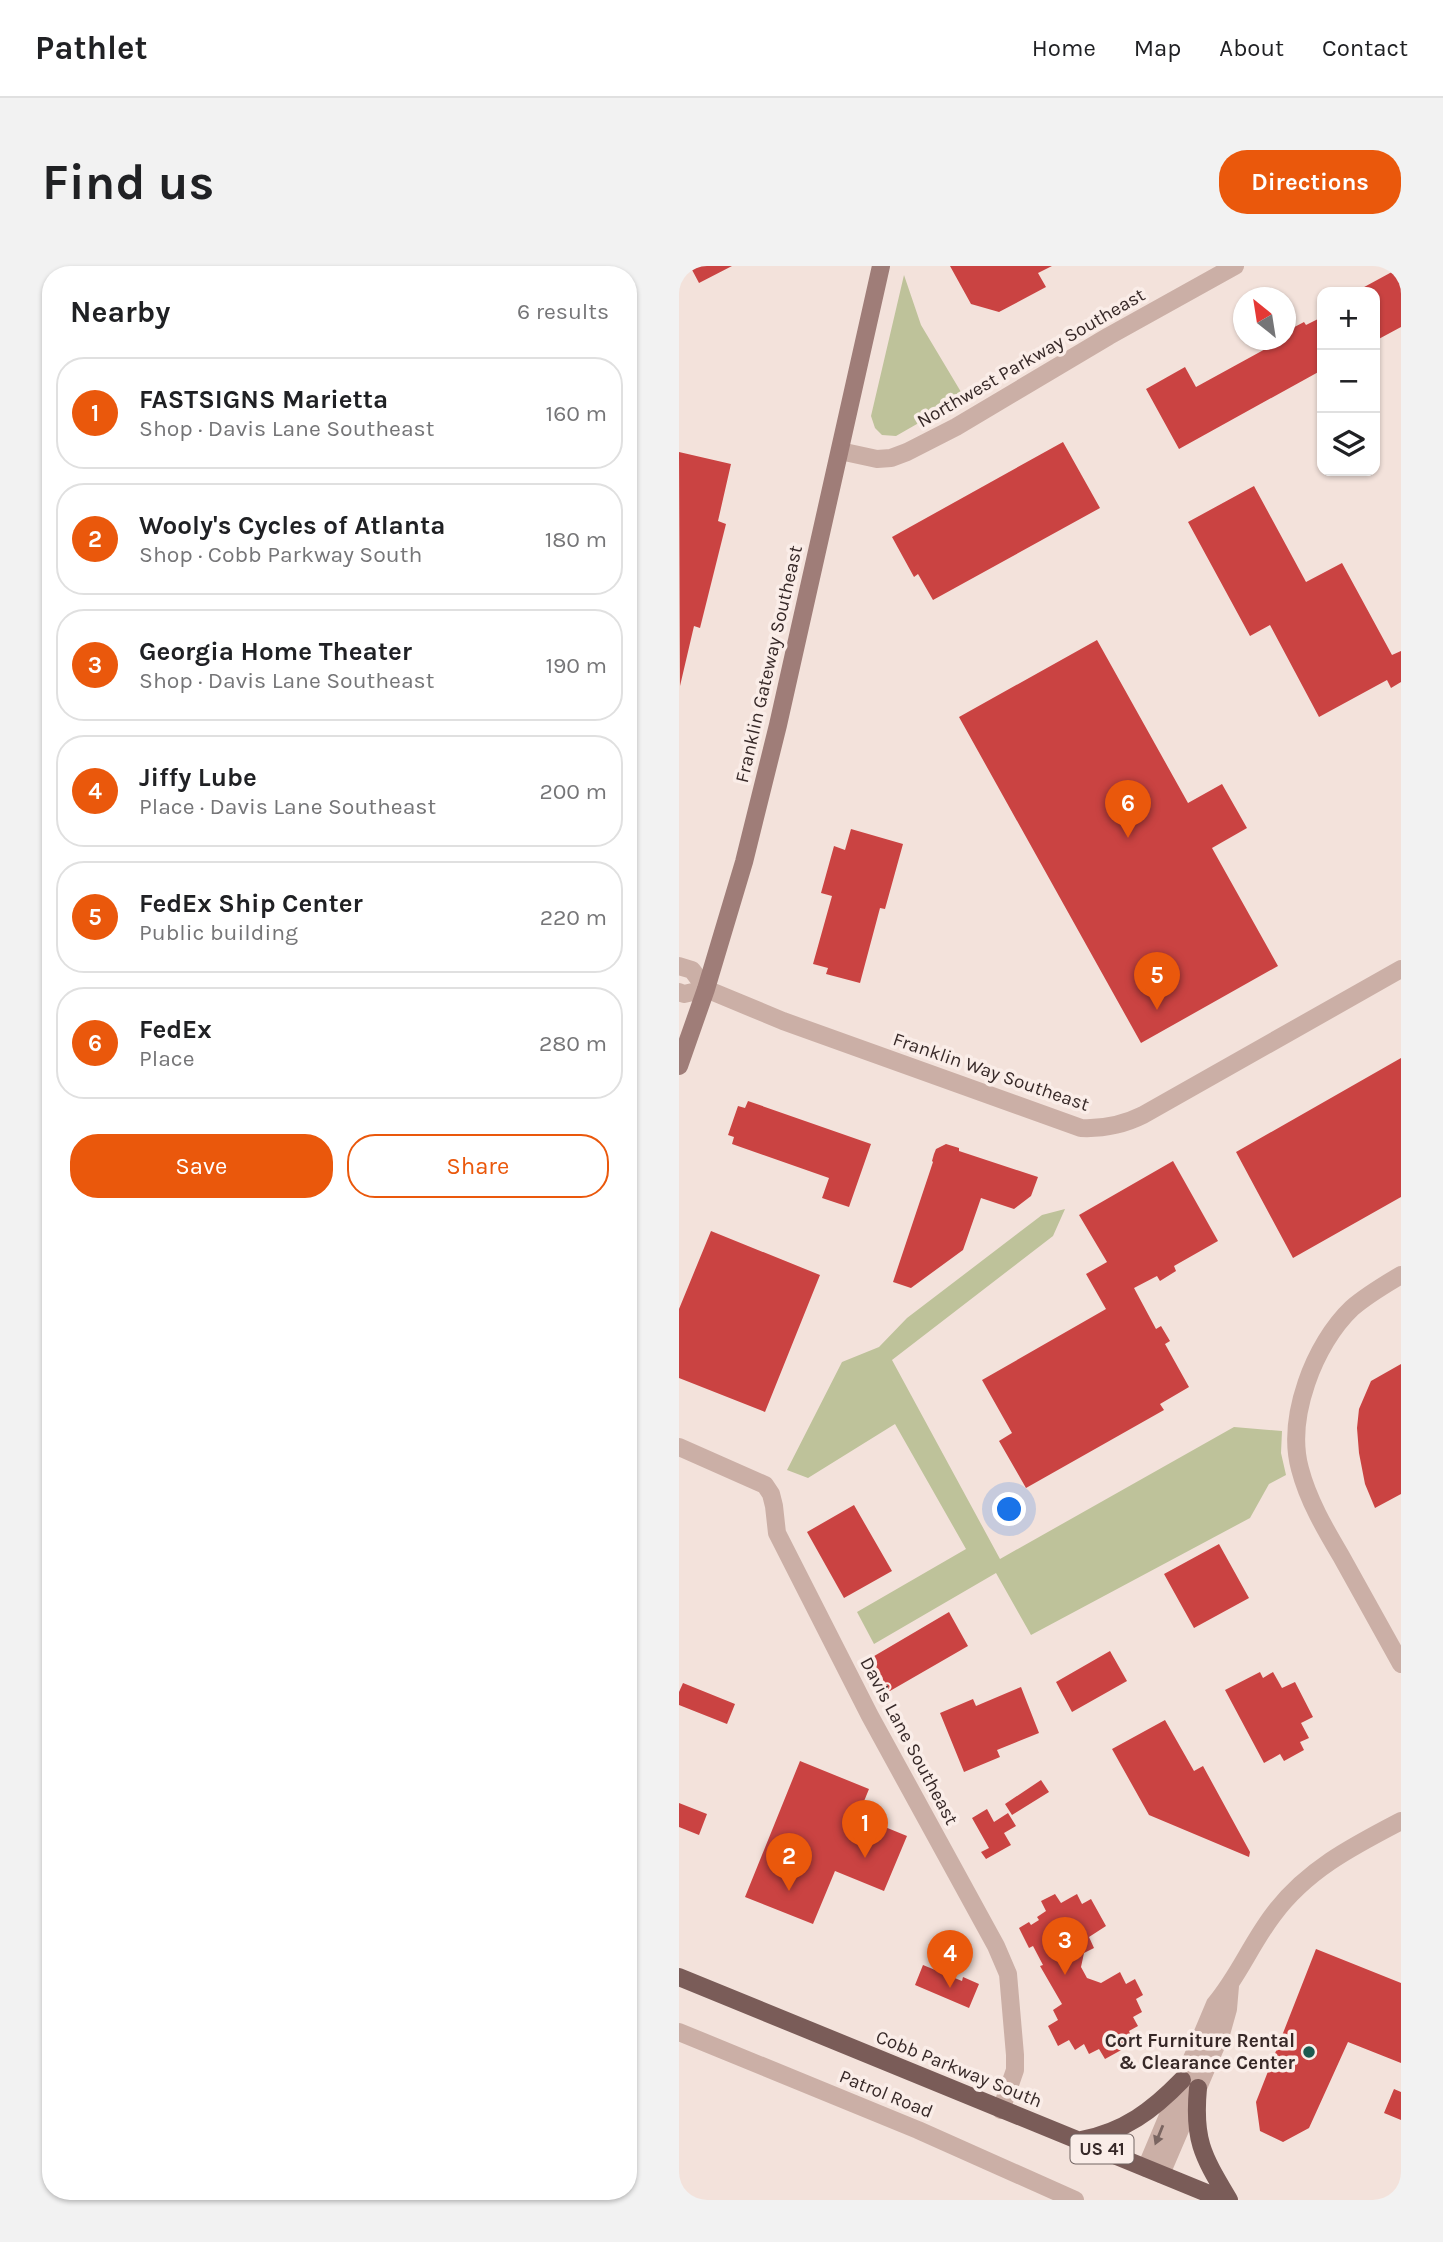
<!DOCTYPE html>
<meta charset="utf-8">
<style>
body{margin:0;font-family:Karla,sans-serif;background:#f2f2f2;color:#202124}
.controls{position:absolute;right:21px;top:21px;display:grid;overflow:hidden;border-radius:14px;box-shadow:0 2px 5px #0004}
.controls button{width:63px;height:63px;display:grid;place-items:center;padding:0;border:0;border-bottom:2px solid #e0e0e0;background:#fff;color:#202124;font:35px sans-serif}
.compass{position:absolute;left:554px;top:21px;width:63px;height:63px;border-radius:50%;background:#fff;box-shadow:0 2px 5px #0004;rotate:330deg}
.you{position:absolute;left:331px;top:1244px;width:24px;height:24px;margin:-18px;border:5px solid #fff;border-radius:50%;background:#1a73e8;box-shadow:0 0 0 10px #1a73e833}
.badge{display:grid;place-items:center;width:46px;height:46px;border-radius:50%;background:#ea580c;color:#fff;font-size:23px;font-weight:700}
.pin{position:absolute;translate:-50% -58px;filter:drop-shadow(0 2px 4px #0008)}
.pin::after{content:'';position:absolute;top:37px;width:24px;height:21px;background:inherit;clip-path:polygon(0 0,100% 0,50% 100%)}
.list{margin:0;padding:0;list-style:none}
h2{display:flex;justify-content:space-between;align-items:center;height:91px;margin:0;padding:0 28px;font-size:30px}
h2 small{font-size:23px;font-weight:400;color:#757577}
.list li{display:grid;grid-template-columns:46px 1fr auto;gap:21px;align-items:center;box-sizing:border-box;height:112px;margin:0 14px 14px;padding:0 14px;border:2px solid #e0e0e0;border-radius:28px}
.list b{display:block;font-size:26px;white-space:nowrap}
.list p{margin:0;font-size:23px;white-space:nowrap;color:#757577}
.list em{font-size:23px;font-style:normal;color:#757577}
.actions{display:flex;gap:14px;padding:21px 28px}
.actions a{flex:1;padding:16px 0;border:2px solid #ea580c;border-radius:28px;text-align:center;font-size:24px;color:#ea580c}
.actions .main{background:#ea580c;color:#fff}
.icon{flex:none;width:38px;height:38px;fill:none;stroke:currentColor;stroke-width:2;stroke-linecap:round;stroke-linejoin:round}
.map{position:relative;flex:none;width:722px;height:1934px;overflow:hidden;border-radius:28px}
header{display:flex;align-items:center;gap:42px;box-sizing:border-box;height:98px;padding:0 35px;background:#fff;border-bottom:2px solid #e0e0e0}
header strong{font-size:33px}
nav{display:flex;gap:38px;margin-inline-start:auto;font-size:24px}
.intro{display:flex;align-items:center;justify-content:space-between;box-sizing:border-box;height:168px;padding:0 42px}
h1{margin:0;font-size:49px}
.button{padding:18px 32px;border-radius:28px;background:#ea580c;color:#fff;font-size:24px;font-weight:700}
main{display:flex;gap:42px;padding:0 42px}
aside{flex:1;background:#fff;border-radius:28px;box-shadow:0 2px 5px #0004}
.map>svg:first-child{display:block}
.green{fill:#bec29a}
.building{fill:#ca4342}
.lines{fill:none;stroke-linecap:round;stroke-linejoin:round}
.street{stroke:#cbafa6;stroke-width:18}
.secondary{stroke:#9f7d78;stroke-width:18}
.primary{stroke:#7a5c58;stroke-width:18}
.oneway{fill:#7a6561}
.poi-dot{fill:#1c5a50;stroke:#faede8;stroke-width:2.5}
.labels{text-anchor:middle;dominant-baseline:central;stroke-width:7;stroke-linejoin:round;paint-order:stroke}
.shield{fill:#faede8;stroke:#726462;stroke-width:2}
.shield-label{font-size:18px;font-weight:bold;fill:#372928}
.street-label{font-size:19px;fill:#372928;stroke:#faede8}
.poi-label{font-size:19px;font-weight:bold;fill:#372928;stroke:#faede8;text-anchor:end}
</style>
<header>
<strong>Pathlet</strong>
<nav><a>Home</a><a>Map</a><a>About</a><a>Contact</a></nav>
</header>
<div class="intro"><h1>Find us</h1><a class="button">Directions</a></div>
<main>
<aside>
<h2>Nearby<small>6 results</small></h2>
<ul class="list">
<li><span class="badge">1</span><div><b>FASTSIGNS Marietta</b><p>Shop · Davis Lane Southeast</p></div><em>160 m</em></li>
<li><span class="badge">2</span><div><b>Wooly's Cycles of Atlanta</b><p>Shop · Cobb Parkway South</p></div><em>180 m</em></li>
<li><span class="badge">3</span><div><b>Georgia Home Theater</b><p>Shop · Davis Lane Southeast</p></div><em>190 m</em></li>
<li><span class="badge">4</span><div><b>Jiffy Lube</b><p>Place · Davis Lane Southeast</p></div><em>200 m</em></li>
<li><span class="badge">5</span><div><b>FedEx Ship Center</b><p>Public building</p></div><em>220 m</em></li>
<li><span class="badge">6</span><div><b>FedEx</b><p>Place</p></div><em>280 m</em></li>
</ul>
<div class="actions"><a class="main">Save</a><a>Share</a></div>
</aside>
<div class="map">
<svg width="722" height="1934" viewBox="0 0 722 1934">
<rect width="100%" height="100%" fill="#f3e2db"/>
<path class="green" d="M225 9 242 59 285 131 217 170 203 169 196 162 192 150Z
M386 943 374 970 213 1094 321 1293 555 1161 603 1165 602 1187 607 1209 590 1218 571 1252 352 1369 317 1307 195 1378 178 1346 287 1283 216 1158 129 1212 108 1204 163 1096 200 1081 228 1052 363 949Z"/>
<path class="building" d="M11 0H53L20 17Z
M271 0H373L359 7 367 21 320 46 292 38Z
M722 1V61L696 75V26H676Z
M643 51V104L500 183 467 123 506 101 517 121 590 81 587 77 593 74H606V66L625 56 627 59Z
M384 176 421 242 254 334 239 308 235 311 213 271Z
M0 186 52 198 39 255 47 258 21 362 15 360 1 420Z
M575 220 627 316 663 297 713 389 722 385V416L712 422 708 414 640 451 591 359 571 370 509 256Z
M418 374 509 537 543 518 568 562 533 582 599 700 462 777 280 451Z
M172 563 224 578 206 643 201 642 181 717 147 708 149 702 134 698 153 630 142 627 155 580 166 584Z
M722 792V931L614 992 557 886Z
M69 835 192 878 170 941 143 932 150 912 53 878 55 871 49 869 59 840 66 842Z
M267 878 280 882V885L359 911 352 930 335 943 302 932 284 984 232 1022 214 1016 254 896 253 895 255 888 257 883Z
M494 895 539 975 495 1000 497 1005 481 1015 478 1010 455 1022 477 1063 482 1060 491 1075 486 1078 510 1121 481 1138 485 1144 347 1222 320 1175 333 1167 303 1114 427 1043 407 1008 428 996 400 949Z
M32 965 141 1009 86 1146 0 1112V1043Z
M722 1098V1228L696 1242 686 1218 680 1187 678 1162 680 1143 692 1115Z
M175 1239 213 1305 165 1332 128 1266Z
M540 1278 570 1332 515 1362 485 1308Z
M270 1346 289 1380 204 1429 185 1396Z
M431 1385 448 1415 393 1446 377 1416Z
M581 1406 584 1412 594 1406 603 1422 616 1416 634 1451 622 1457 630 1472 621 1476 625 1484 605 1495 601 1488 585 1497 546 1424Z
M4 1417 56 1438 48 1458 0 1439V1426Z
M342 1421 360 1467 318 1484 321 1491 285 1506 261 1447 294 1433 297 1440Z
M486 1454 515 1505 524 1500 571 1586 570 1591 470 1549 433 1483Z
M121 1495 190 1523 179 1550 228 1570 205 1625 156 1605 134 1658 66 1631Z
M362 1514 370 1526 333 1549 326 1538Z
M0 1537 28 1548 20 1569 0 1561Z
M308 1543 315 1556 329 1547 337 1560 325 1567 332 1579 307 1593 302 1586 310 1582 293 1552Z
M376 1628 382 1637 398 1628 403 1638 412 1633 427 1660 410 1671 415 1682 405 1687 402 1701 408 1712 422 1717 441 1706 447 1718 456 1713 464 1729 457 1733 463 1746 454 1751 459 1760 450 1765 455 1777 426 1793 420 1783 410 1788 405 1778 396 1784 390 1774 379 1780 369 1760 379 1754 374 1744 383 1738 361 1700 364 1699 354 1680 350 1682 340 1662 350 1656 352 1659 360 1654 358 1651 367 1645 362 1635Z
M637 1683 722 1717V1797L669 1776 630 1862 604 1876 581 1865 577 1836Z
M244 1699 283 1715 284 1711 300 1718 290 1742 236 1719Z
M715 1823 722 1826V1854L705 1847Z"/>
<g class="lines">
<path class="street" d="M161 185 198 193 212 192 228 186 277 161 430 70 556 0
M0 700 13 704 27 723
M27 723 104 755 402 862C425 863 444 859 464 849L722 703
M0 726 5 728 27 723
M722 1009C705 1019 688 1029 673 1042 635 1078 607 1152 621 1203 629 1234 646 1263 662 1290 682 1326 702 1362 722 1398
M0 1181 86 1219 92 1228 95 1240 98 1267 191 1450 317 1680 329 1708 336 1789V1804L322 1844
M0 1766 239 1864 396 1934
M467 1902 536 1738C559 1711 572 1678 594 1649 627 1604 674 1580 722 1555
M482 1908 542 1768 549 1743 551 1720"/>
<path class="secondary" d="M0 800 27 723 65 596 99 459 202 0"/>
<path class="primary" d="M0 1711 545 1934
M519 1822C514 1875 524 1890 550 1934
M402 1874C445 1866 474 1844 503 1814"/>
</g>
<defs><path id="oneway-solid" d="M-6-.8H1V-3.2L6.5 0L1 3.2V.8H-6Z" transform="scale(1.75)"/></defs>
<use class="oneway" href="#oneway-solid" transform="translate(480 1869) rotate(112)"/>
<circle class="poi-dot" cx="630" cy="1786" r="7"/>
<g class="labels">
<rect class="shield" x="391.5" y="1868.5" width="63" height="29" rx="5"/>
<g class="shield-label">
<text x="423" y="1883">US 41</text>
</g>
<g class="street-label">
<text transform="translate(352 92) rotate(-30)">Northwest Parkway Southeast</text>
<text transform="translate(90 398) rotate(-77)">Franklin Gateway Southeast</text>
<text transform="translate(312 806) rotate(19)">Franklin Way Southeast</text>
<text transform="translate(230 1475) rotate(62)">Davis Lane Southeast</text>
<text transform="translate(280 1803) rotate(22)">Cobb Parkway South</text>
<text transform="translate(207 1828) rotate(22)">Patrol Road</text>
</g>
<g class="poi-label">
<text x="616" y="1775">Cort Furniture Rental<tspan x="616" dy="22">&amp; Clearance Center</tspan></text>
</g>
</g>
</svg>
<div class="controls">
<button>+</button>
<button>−</button>
<button><svg class="icon" aria-label="layers" viewBox="0 0 24 24"><path d="M12 4l9 5-9 5-9-5zM3 14l9 5 9-5"/></svg></button>
</div>
<svg class="compass" viewBox="-18 -18 36 36"><path d="M0-13l5 13h-10z" fill="#e53935"/><path d="M0 13l5-13h-10z" fill="#757577"/></svg>
<div class="you"></div>
<div class="pin badge" style="left:186px;top:1592px">1</div>
<div class="pin badge" style="left:110px;top:1625px">2</div>
<div class="pin badge" style="left:386px;top:1709px">3</div>
<div class="pin badge" style="left:271px;top:1722px">4</div>
<div class="pin badge" style="left:478px;top:744px">5</div>
<div class="pin badge" style="left:449px;top:572px">6</div>
</div>
</main>
